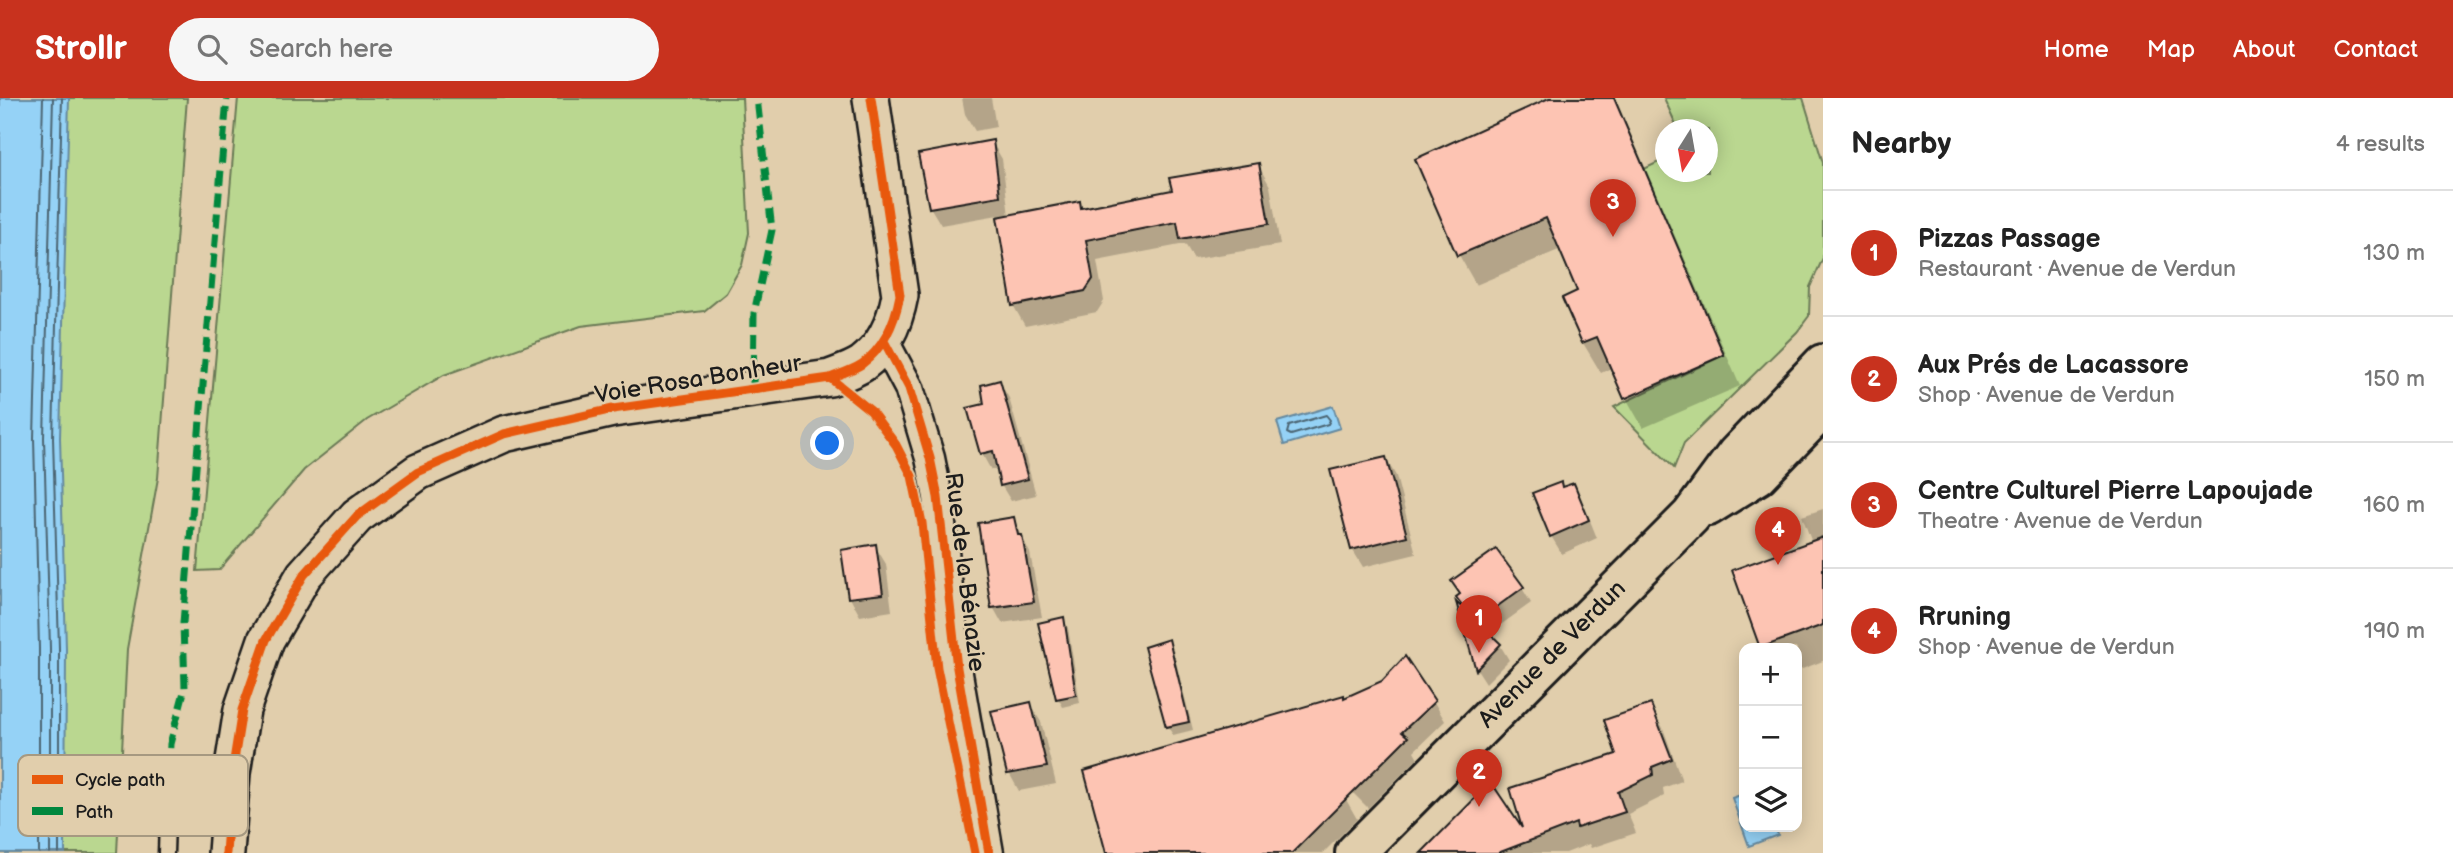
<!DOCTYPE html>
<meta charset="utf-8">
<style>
body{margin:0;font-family:"Balsamiq Sans",sans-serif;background:#f6f6f6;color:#222}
.controls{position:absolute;right:21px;bottom:21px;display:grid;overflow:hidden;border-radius:14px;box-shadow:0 4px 18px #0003}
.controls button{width:63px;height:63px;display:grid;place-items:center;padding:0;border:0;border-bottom:2px solid #e0e0e0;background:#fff;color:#222;font:35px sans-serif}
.compass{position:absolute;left:1655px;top:21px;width:63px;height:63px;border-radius:50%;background:#fff;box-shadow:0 4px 18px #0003;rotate:191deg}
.you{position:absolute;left:828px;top:346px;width:24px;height:24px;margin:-18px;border:5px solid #fff;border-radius:50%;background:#1a73e8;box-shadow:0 0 0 10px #1a73e833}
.badge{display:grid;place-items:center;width:46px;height:46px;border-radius:50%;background:#c8321e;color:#fff;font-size:23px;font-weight:700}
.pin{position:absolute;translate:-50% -58px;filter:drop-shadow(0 2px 4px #0008)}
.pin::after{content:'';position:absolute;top:37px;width:24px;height:21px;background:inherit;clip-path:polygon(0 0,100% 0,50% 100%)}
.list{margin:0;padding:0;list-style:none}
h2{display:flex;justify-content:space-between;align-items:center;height:91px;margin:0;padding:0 28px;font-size:30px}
h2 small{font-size:23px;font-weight:400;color:#767676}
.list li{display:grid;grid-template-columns:46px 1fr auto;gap:21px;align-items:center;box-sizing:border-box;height:126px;padding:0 28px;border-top:2px solid #e0e0e0}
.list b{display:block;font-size:26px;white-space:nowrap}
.list p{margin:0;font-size:23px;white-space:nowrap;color:#767676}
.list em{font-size:23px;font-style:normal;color:#767676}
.icon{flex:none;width:38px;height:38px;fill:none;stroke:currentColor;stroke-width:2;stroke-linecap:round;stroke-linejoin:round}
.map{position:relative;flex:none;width:1823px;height:755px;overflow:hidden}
header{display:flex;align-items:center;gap:42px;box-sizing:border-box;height:98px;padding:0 35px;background:#c8321e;color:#fff}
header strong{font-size:33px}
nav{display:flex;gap:38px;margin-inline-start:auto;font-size:24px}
.search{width:490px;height:63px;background:#f6f6f6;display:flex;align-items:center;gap:18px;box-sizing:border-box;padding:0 24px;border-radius:38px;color:#767676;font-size:26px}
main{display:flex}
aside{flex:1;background:#fff}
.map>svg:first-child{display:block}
.green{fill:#bad790;stroke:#6b7a56;stroke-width:2}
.water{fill:#95d2f6;stroke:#65899f;stroke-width:2}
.shadow{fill:#0003}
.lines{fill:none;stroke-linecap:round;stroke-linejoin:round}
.shore{stroke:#4c6573;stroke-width:2}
.building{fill:#fdc4b3;stroke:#1c1c1c;stroke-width:2}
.service-casing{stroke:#1c1c1c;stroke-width:19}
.minor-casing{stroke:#1c1c1c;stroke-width:33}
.tertiary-casing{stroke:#1c1c1c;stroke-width:40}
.secondary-casing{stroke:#1c1c1c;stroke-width:44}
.service{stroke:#e1ceac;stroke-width:14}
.minor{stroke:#e1ceac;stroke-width:28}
.tertiary{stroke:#e1ceac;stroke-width:35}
.secondary{stroke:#e1ceac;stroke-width:38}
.quiet{stroke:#00873e;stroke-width:7;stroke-dasharray:14 7;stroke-linecap:butt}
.cycleway-casing{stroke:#e1ceac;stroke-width:13}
.cycleway{stroke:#e8590c;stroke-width:9}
.labels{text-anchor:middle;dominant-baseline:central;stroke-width:5;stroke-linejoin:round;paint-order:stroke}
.street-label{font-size:24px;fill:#1c1c1c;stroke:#e1ceac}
.key{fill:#e1ceac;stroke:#a69981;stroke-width:2}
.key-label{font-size:19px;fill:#1c1c1c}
</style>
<header>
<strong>Strollr</strong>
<div class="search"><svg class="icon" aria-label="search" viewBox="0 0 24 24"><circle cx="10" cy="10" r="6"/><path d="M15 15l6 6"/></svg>Search here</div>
<nav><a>Home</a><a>Map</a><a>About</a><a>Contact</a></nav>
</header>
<main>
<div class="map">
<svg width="1823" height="755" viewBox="0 0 1823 755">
<rect width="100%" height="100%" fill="#e1ceac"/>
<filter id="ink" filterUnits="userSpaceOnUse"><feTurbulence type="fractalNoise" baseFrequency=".0143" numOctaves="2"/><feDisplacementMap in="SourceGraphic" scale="14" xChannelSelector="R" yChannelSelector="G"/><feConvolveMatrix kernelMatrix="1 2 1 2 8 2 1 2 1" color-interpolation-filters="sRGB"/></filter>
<g filter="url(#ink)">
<path class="green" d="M0 0H187L158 380 127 551 117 755H0Z
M238 0H742L749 135 742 167 726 195 704 213 581 228 444 277 367 322 304 372 219 472 197 473Z
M1664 0H1803L1823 65V160L1810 189 1809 218 1797 234 1684 345 1674 370 1614 309 1724 257 1642 72 1665 61 1666 74H1708V32L1678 31Z"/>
<path class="water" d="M0 0H69L60 340 66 550 65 755H0Z
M1333 308 1340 330 1284 347 1277 324Z
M1744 696V729H1775L1778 737 1749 748 1732 700Z"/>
<path class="shadow" d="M962 0H991L996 29 975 33 965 16Z
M1553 0H1615L1740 288 1643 330 1626 300 1613 269 1601 275 1583 245 1564 201 1580 194 1561 151 1476 187 1459 157Z
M992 44 1002 61 1009 118 1079 105 1083 112 1174 93 1258 67 1270 88 1280 147 1194 161 1185 146 1097 163 1104 203 1097 214 1025 228 1013 207 998 117 941 127 930 109Z
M999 284 1009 300 1036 397 1011 403 1001 387 998 370 991 372 982 356 969 311 986 307Z
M1386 361 1396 378 1416 456 1363 469 1352 451Z
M1573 387 1583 405 1597 440 1562 456 1551 438 1563 391Z
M1823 411V563L1797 573V550H1762L1734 474 1812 445 1802 418Z
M1014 421 1030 455 1042 519 1002 525 993 509Z
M875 448 886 466 892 513 860 518 850 500 843 453Z
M1522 490 1531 505 1488 536 1500 547 1509 562 1486 585 1477 571 1460 509 1467 515 1458 500Z
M1063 521 1068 530 1080 605 1063 609 1058 600Z
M1168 544 1173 552 1193 632 1173 637 1168 629 1146 550Z
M1345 602 1434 604 1445 623 1414 653 1418 660 1368 710 1351 693 1344 698 1357 721 1323 755H1108Z
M1030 606 1041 624 1056 686 1019 693 1009 675Z
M1651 608 1663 630 1682 683 1663 690 1664 698 1628 716 1636 735 1591 750 1589 746 1566 755H1424L1525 739 1619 658Z"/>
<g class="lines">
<path class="shore" d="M1326 317 1330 322 1328 326 1291 337 1287 335 1289 328Z
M39 755V550L34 340 43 0
M50 755V550L44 340 53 0
M59 755V550L53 340 62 0"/>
</g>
<path class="building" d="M1549 0H1614L1724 257 1624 301 1597 239 1582 245 1562 200 1577 193 1546 120 1457 158 1415 61Z
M993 42 1000 98 929 110 918 56Z
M1259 65 1269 126 1180 141 1177 124 1086 142 1093 181 1085 193 1012 208 997 119 1080 103 1081 110 1172 92 1169 80Z
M1000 282 1028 381 1000 388 993 353 980 356 967 310 984 306 981 287Z
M1386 359 1407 438 1351 452 1330 372Z
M1561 384 1562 389 1574 385 1589 422 1550 439 1532 395Z
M1014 419 1018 437H1022L1034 504 991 510 978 425Z
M1823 439V527L1760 550 1732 472Z
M876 446 883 496 848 500 841 452Z
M1496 451 1524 489 1477 523 1501 546 1476 572 1456 504 1468 515 1456 499 1460 496 1451 483Z
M1064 519 1076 597 1056 601 1038 525Z
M1169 541 1189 624 1166 629 1144 549Z
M1405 558 1435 603 1402 634 1408 639 1292 755H1106L1084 673 1344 597V600L1382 583Z
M1031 604 1047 669 1007 676 991 613Z
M1651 606 1672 661 1652 669 1653 677 1618 694 1625 714 1577 730 1576 725 1498 755H1421L1491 684 1522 730 1510 690 1616 656 1604 622Z"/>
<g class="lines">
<defs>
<path id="service" d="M166 755 168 692"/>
<path id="minor" d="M884 243 909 290 930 360 938 399 957 570 989 755"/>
<path id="tertiary" d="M226 755 232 675 242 612 266 542 304 477 357 418 418 374 504 336 613 311 830 280C840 276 853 272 862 266 885 249 895 224 900 197L871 0"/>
<path id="secondary" d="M1708 408 1758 377 1823 310
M1355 755 1691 418 1736 357 1823 266"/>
</defs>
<use href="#service" class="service-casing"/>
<use href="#minor" class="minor-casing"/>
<use href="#tertiary" class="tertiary-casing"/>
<use href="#secondary" class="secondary-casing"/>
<use href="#service" class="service"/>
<use href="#minor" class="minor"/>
<use href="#tertiary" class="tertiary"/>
<use href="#secondary" class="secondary"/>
<path class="quiet" d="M753 291 754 215 772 132 757 0
M168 692 170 646 185 590 183 525 227 0"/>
<defs>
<path id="cycleway" d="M884 243 909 290 930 360 938 399 957 570 989 755
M830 280 871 313 896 347 912 378 922 425 937 570 975 755
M226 755 232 675 242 612 266 542 304 477 357 418 418 374 504 336 613 311 830 280C840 276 853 272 862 266 885 249 895 224 900 197L871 0"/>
</defs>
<use href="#cycleway" class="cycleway-casing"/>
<use href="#cycleway" class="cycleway"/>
</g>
</g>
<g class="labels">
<g class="street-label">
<text transform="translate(698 281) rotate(-9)">Voie Rosa Bonheur</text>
<text transform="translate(965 474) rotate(83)">Rue de la Bénazie</text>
<text transform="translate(1552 556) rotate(-45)">Avenue de Verdun</text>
</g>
</g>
<rect x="18" y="657" width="230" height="81" rx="10" class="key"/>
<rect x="32" y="677" width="31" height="9" fill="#e8590c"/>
<rect x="32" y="709" width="31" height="8" fill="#00873e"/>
<g class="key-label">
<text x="75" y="688">Cycle path</text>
<text x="75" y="720">Path</text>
</g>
</svg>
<div class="controls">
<button>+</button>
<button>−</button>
<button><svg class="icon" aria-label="layers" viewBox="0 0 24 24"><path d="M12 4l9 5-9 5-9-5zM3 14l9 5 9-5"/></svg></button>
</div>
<svg class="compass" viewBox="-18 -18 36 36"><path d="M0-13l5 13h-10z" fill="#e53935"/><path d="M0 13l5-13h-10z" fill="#767676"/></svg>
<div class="you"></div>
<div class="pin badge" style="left:1479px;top:555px">1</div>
<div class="pin badge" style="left:1479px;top:709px">2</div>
<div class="pin badge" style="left:1613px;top:139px">3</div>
<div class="pin badge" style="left:1778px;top:467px">4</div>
</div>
<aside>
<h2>Nearby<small>4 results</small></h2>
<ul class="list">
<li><span class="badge">1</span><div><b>Pizzas Passage</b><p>Restaurant · Avenue de Verdun</p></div><em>130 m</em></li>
<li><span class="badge">2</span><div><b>Aux Prés de Lacassore</b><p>Shop · Avenue de Verdun</p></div><em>150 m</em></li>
<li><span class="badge">3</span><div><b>Centre Culturel Pierre Lapoujade</b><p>Theatre · Avenue de Verdun</p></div><em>160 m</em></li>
<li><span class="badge">4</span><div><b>Rruning</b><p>Shop · Avenue de Verdun</p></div><em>190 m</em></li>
</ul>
</aside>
</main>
